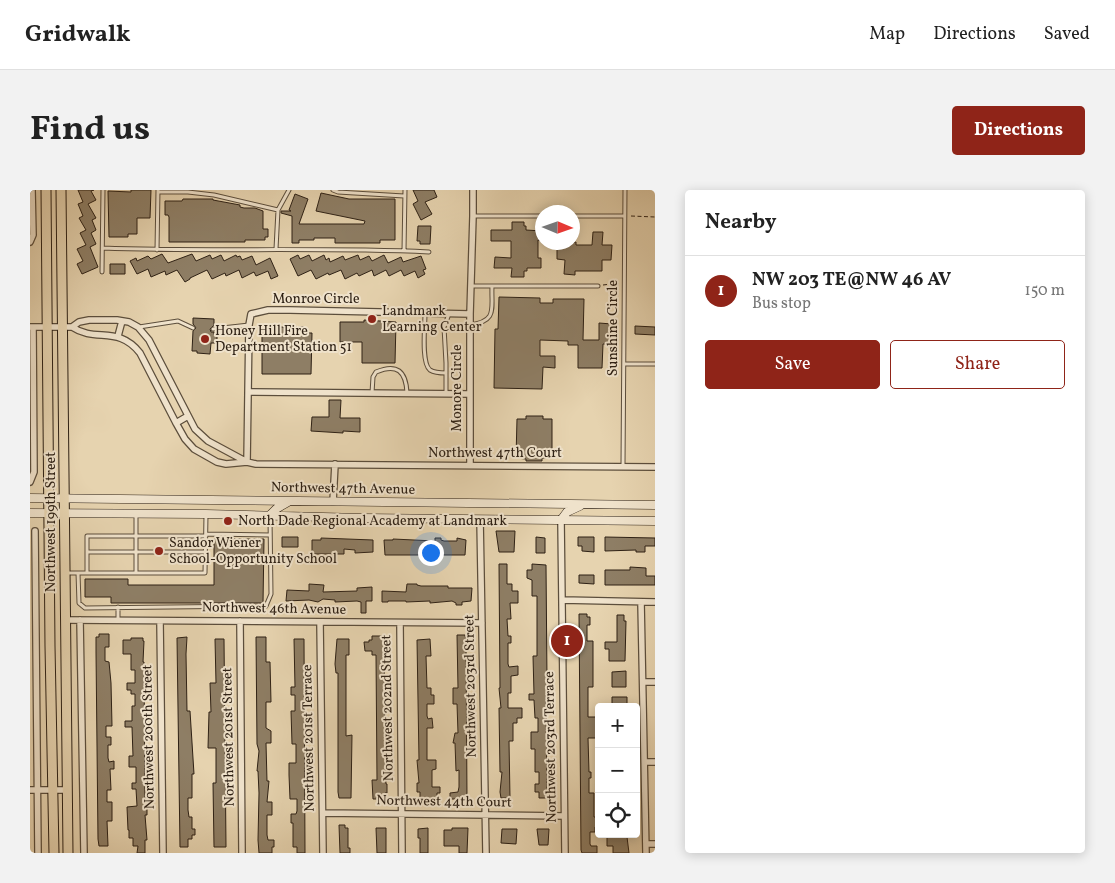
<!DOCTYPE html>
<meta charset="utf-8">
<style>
body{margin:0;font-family:Vollkorn,serif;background:#f2f2f2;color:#222}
.controls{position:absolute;right:15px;bottom:15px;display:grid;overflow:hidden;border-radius:5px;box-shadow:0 2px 12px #0003}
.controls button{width:45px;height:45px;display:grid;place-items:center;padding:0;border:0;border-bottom:1px solid #e0e0e0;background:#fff;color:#222;font:25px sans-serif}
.compass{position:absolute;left:505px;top:15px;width:45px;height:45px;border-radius:50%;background:#fff;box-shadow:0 2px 12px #0003;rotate:92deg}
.you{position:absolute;left:400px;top:362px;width:18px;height:18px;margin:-12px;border:4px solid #fff;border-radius:50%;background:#1a73e8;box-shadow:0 0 0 8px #1a73e833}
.badge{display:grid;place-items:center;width:32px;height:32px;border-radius:50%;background:#8f2418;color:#fff;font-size:16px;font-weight:700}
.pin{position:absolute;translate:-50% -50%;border:2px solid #fff;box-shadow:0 1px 5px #0006}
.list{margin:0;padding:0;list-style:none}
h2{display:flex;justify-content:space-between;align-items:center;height:65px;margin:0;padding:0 20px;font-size:21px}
h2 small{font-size:16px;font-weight:400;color:#767676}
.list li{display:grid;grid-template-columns:32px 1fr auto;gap:15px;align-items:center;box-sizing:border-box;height:70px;padding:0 20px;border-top:1px solid #e0e0e0}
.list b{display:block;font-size:19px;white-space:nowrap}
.list p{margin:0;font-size:16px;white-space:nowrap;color:#767676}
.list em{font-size:16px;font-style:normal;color:#767676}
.actions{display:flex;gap:10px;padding:15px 20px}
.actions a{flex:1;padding:11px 0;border:1px solid #8f2418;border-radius:5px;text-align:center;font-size:18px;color:#8f2418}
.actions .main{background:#8f2418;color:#fff}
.icon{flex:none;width:28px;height:28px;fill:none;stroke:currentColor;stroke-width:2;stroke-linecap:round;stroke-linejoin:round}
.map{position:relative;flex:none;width:625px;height:663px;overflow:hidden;border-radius:5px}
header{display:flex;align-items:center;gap:30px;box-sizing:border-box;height:70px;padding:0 25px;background:#fff;border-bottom:1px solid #e0e0e0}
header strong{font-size:24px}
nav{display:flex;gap:28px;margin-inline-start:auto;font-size:18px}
.intro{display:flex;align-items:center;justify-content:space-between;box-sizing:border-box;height:120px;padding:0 30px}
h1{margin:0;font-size:35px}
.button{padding:12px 22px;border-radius:5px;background:#8f2418;color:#fff;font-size:18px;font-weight:700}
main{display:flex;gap:30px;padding:0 30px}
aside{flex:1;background:#fff;border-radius:5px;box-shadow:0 2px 12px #0003}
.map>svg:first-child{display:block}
.building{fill:#8e7e65;stroke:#2e2115}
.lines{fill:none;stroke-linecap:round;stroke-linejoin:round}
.service-casing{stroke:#5c4e3c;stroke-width:5}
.minor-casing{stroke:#5c4e3c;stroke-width:8}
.secondary-casing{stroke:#2e2115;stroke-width:9}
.primary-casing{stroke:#2e2115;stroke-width:11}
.path{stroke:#2e2115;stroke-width:1;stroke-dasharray:4 2.5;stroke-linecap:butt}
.service{stroke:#efe2cb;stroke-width:3}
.minor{stroke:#efe2cb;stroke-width:5.5}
.secondary{stroke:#efe2cb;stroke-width:8}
.primary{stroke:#e6d3af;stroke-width:9}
.poi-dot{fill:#8f2418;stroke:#efe2cb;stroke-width:2}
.labels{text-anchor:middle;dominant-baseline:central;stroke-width:4;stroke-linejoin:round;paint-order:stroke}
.street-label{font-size:14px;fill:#2e2115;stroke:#efe2cb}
.poi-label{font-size:14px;fill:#2e2115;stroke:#efe2cb;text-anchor:start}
</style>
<header>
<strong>Gridwalk</strong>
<nav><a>Map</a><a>Directions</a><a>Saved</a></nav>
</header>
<div class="intro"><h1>Find us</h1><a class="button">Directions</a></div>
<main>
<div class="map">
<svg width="625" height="663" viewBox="0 0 625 663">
<rect width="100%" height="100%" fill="#e6d3af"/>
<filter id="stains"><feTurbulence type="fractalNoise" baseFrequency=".004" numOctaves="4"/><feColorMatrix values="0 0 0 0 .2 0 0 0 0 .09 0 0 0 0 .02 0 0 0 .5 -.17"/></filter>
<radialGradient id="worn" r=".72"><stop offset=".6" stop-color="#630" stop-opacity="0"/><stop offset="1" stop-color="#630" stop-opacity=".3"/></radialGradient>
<path class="building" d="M48 0H64L61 1 66 10 58 14 66 28 62 30 66 40 61 43 66 54 60 57 68 77 52 84 47 74 53 71 47 59 56 55 50 43 56 40 49 28 53 26 48 14 53 12Z
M101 0H121L120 28H107V44H98V47H79L78 1 101 2Z
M383 0H404L407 7 395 12 402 24 391 30 383 14 388 11Z
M291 3 319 9H365V50H350V53H305V48H284V50H269V53H262V26L251 23V21H261L259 20 265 4 278 9 269 34H334L335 31 286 21Z
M153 9H183V10L210 15V17L214 18H225L233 21V39H238V47H235V50H215V52H139V27L138 25H135V11H152Z
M482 32H494V36H496V40L512 41V51L508 50V68H511V78H497V81H494V87H481L482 78H464L465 67 481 68V51H461V40H482Z
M388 36H401L400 54H390V51H387Z
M563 42H573L572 55H582L581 70H572V81H545V85L534 84 535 70 527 69V55L546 52V55H562Z
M132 64 138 73 162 64 166 71 180 65 182 69 191 65 194 71 206 65 207 67 210 66 212 70 222 66 226 75 240 68 248 86 241 89 238 81 226 86 224 82 212 88 209 80 196 86 195 83 182 89 177 80 160 88V89L155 92 147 80 136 85 135 81 121 87 118 79 107 84 100 71 106 68 107 71 118 66 121 69Z
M268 65 270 69 279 65 282 71 294 65 296 70 299 68 300 72 313 66 315 70 328 65 330 70 339 66 342 71 354 65 358 73 371 67 373 72 391 66 396 79 393 80 395 84 388 88 385 81 374 86 371 80 359 86 356 80 344 86 342 80 329 86 327 83 315 89 311 80 299 85 298 83 286 89 281 80 268 86 260 69Z
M80 74H95V84H80Z
M469 107 510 108V113H523V109H554L553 150H569V133L582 134V154H573L572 178H548V155H538V151L510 150V166H525V178L513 177 512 199 464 198 465 139H468Z
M163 128 184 129V135L180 139 181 142H184V145H187V153H181L180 164 167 163V161H162L163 141 166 138 163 134Z
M334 130 366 132 365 173H332V152H310V132H334Z
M605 136 625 137V145L605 144Z
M240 137H274V143H282L281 184H232V142H240Z
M299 210H311L310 228H330V242L313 241V243L281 241 282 227H299Z
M496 226H513V229H522V268H512V271H496V269L486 268 487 229H496Z
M466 341H485L484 362H469Z
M252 347H268V357H252Z
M506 347 515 348V363H506Z
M548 347H564V362L552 361V356H548Z
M575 347 625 348V356H615V362H606V360L575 361Z
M291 348 343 350V362L325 363V360L314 359V364H282V350H291Z
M405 348H411V350L414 351H427V348L436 350 435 365H355L354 350H363V349L405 351Z
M184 349H234L233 413H81V407H55V389H98V395H184Z
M469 374H477V394H482V401H488V413H480L481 429H477L478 446H481V453H478V474L479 477 488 476V485L481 486V503H478V518H492V528H487V533H483V551H479L480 608H471L470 602 472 582H470L469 518H471L469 498H470Z
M502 374 516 375 517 490H522V497H517L516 507 517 608H509V602H505V594H509V582H505V559H501V542H508V528H505L504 510H499V504H504L503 466H507V406H502V390L497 388V380H502Z
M600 377 616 378V386H625V395H575V380H600Z
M549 385H564V394L549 393Z
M279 394 294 395 293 402 327 401V398L342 397V411H336V423H331V412L327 411 305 412V410L293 409 288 412 279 410 256 411 257 400 279 401Z
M377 394H387V395L391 396H418V398H442L441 411 432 412V415H426V413L422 411 400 413V411L376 412V411H358V412H352V401L376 402Z
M549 424H557V427H560V435H557V451H563V497H558V527H566V531H569V548H558L559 582H561V588H559V603H564V627H567L568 637H565V642H560V654L561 656H567V663H552L551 660Z
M587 425H594V431H596L595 471H579V459H575V452H587Z
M69 444H79V457H75V471L79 472 81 493 82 536H76V547H81V555H78V568L79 572 84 571V579H80L81 600H77V612H82V631H77L78 656H69L68 649 66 462V447H69Z
M427 445H435L436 451 437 609H420V603L428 602 429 597V580L426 581 425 553H423L425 543H428L427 514H423V498H428Z
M342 446H354L355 571 356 594H357V603H355V609H343L342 590H347L346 465H342V461H335L334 452H339V450H342Z
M157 447 156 464 157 521H160L164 584H162V608H158V620L159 627H162V639H165V645H162V649H158V657H150L147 448Z
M226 447H236V472H240L241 512H236V538L241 541V553H236L237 591H239L237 612H242V625H237V645L238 650H244V657H242V663H229L228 650 229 603 228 581H227L229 561 227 554Z
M101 448H113V451H114L113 472H114L115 616H117V625H115L117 650H115V663H107L108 656H103V648H99V640H98L97 617 107 616 106 599H102V593H106V577H99V566H103L102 537H95V531H102V516H105V504H101V500H97V493H105V480H101V464H93V450H101Z
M185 449H194L196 657H184L183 593H186V558H178L179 522H181L180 493H186Z
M264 449H274L275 663H267V657H263V633H261V624H266L267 621V609H260L259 585V573H266V554H262L261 521H265V505H261V497H265Z
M307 449H319V465H316V546L322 545 321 608H309L308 602V483H306L305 474Z
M400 449 401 466H396L397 498H401V505H404V514H397V526L398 529 402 528 403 538H397V570H406V579L402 580V597H410V603H407V609H390V602H387V593H389L387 570H389L387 450Z
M596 481V497H582V482Z
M582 507H597V516L582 517Z
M309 635H315V638H318V658H320V663H310Z
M346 638H356V663H347Z
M398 638V663H390V648H388V639Z
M422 638H438L437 663H429V656H414V640H422Z
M472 639H487L486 654 471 653Z
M507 639H519L518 655H509Z
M577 647H597L599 663H583V656H577Z"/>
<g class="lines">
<defs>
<path id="service" d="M303 0 308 2 374 6
M128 2H158L184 5 248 20
M444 26H512
M542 26H594
M73 58C181 62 290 57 399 62
M246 59 248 20 259 0
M127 60 128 0
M374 61 375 0
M72 82 73 0
M441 96H568
M395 124C395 136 391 173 400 180 405 183 411 183 416 183
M440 135C468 131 461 119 462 96
M109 137 148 131 163 138
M183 139 219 135
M594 174H625
M342 203 343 187 346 182C367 173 376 181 377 203
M416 204V173L414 137 419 124
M593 276 595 0
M176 344 240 345
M57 362V346H176
M37 383H175L176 325
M48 383 49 413 55 418 236 416 241 404 240 327
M57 383V362H175
M106 383V324
M88 417V430"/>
<path id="minor" d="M0 52 3 45 2 0
M0 137H42L49 132 59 130H87L99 132 108 137 119 150 165 239 178 251 217 272 226 274 625 277
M42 137C66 153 88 135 110 163L146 233 155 249 164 259 187 272 196 274 217 272
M88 146 92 131
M218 202 439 204
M146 233 158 226
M217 272 219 135 221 124 238 120H260L440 124
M440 275V124L443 26V0
M0 292 4 282 3 137
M303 312 305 274
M450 329 456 663
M531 330 535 663
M5 341 8 663
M532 410 625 412
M611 412 616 663
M36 430 452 433
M50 430 54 663
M130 431 133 663
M210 431 212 663
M290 432 293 663
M370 433 372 663
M613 492H625
M615 572H625
M0 600H37
M293 623 534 626
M616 654H625"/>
<path id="secondary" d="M0 308C208 309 417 314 625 315
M0 323 176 324 332 328 625 331
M240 325 246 319 258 312
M531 330 537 322 550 316"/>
<path id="primary" d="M16 0 20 456 24 663
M31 0 38 663"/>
</defs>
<use href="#service" class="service-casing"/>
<use href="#minor" class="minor-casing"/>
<use href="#secondary" class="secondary-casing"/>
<use href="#primary" class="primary-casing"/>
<path class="path" d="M601 26 625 27
M573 95 589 93"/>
<use href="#service" class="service"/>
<use href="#minor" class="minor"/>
<use href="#secondary" class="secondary"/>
<use href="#primary" class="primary"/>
</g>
<g class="poi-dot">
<circle cx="342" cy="129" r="5"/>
<circle cx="175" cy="149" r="5"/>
<circle cx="198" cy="331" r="5"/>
<circle cx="129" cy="361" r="5"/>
</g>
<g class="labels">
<g class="street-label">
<text x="286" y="109">Monroe Circle</text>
<text transform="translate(583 138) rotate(-90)">Sunshine Circle</text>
<text transform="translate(427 198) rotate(-90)">Monore Circle</text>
<text x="465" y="263">Northwest 47th Court</text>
<text transform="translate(313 299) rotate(1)">Northwest 47th Avenue</text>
<text transform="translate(21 332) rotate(-90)">Northwest 199th Street</text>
<text transform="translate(244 419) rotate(1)">Northwest 46th Avenue</text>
<text transform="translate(441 496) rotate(-91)">Northwest 203rd Street</text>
<text transform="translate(358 518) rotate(-91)">Northwest 202nd Street</text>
<text transform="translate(119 547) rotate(-91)">Northwest 200th Street</text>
<text transform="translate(199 547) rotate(-91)">Northwest 201st Street</text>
<text transform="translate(279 548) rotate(-91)">Northwest 201st Terrace</text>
<text transform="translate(521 557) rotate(-91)">Northwest 203rd Terrace</text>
<text transform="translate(414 612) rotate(1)">Northwest 44th Court</text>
</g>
<g class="poi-label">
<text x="352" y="121">Landmark<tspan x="352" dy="16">Learning Center</tspan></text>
<text x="185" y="141">Honey Hill Fire<tspan x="185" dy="16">Department Station 51</tspan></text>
<text x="208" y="331">North Dade Regional Academy at Landmark</text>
<text x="139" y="353">Sandor Wiener<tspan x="139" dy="16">School-Opportunity School</tspan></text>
</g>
</g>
<rect width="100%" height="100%" filter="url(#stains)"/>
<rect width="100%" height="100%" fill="url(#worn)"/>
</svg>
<div class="controls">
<button>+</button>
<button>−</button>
<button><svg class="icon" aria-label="locate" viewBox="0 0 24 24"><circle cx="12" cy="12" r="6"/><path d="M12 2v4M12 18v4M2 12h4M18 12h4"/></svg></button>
</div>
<svg class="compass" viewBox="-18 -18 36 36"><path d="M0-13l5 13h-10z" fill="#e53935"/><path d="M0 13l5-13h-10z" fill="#767676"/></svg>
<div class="you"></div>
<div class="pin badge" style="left:537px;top:451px">1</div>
</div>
<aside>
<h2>Nearby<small></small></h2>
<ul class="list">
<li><span class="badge">1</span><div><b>NW 203 TE@NW 46 AV</b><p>Bus stop</p></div><em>150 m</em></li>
</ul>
<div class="actions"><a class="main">Save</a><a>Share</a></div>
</aside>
</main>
